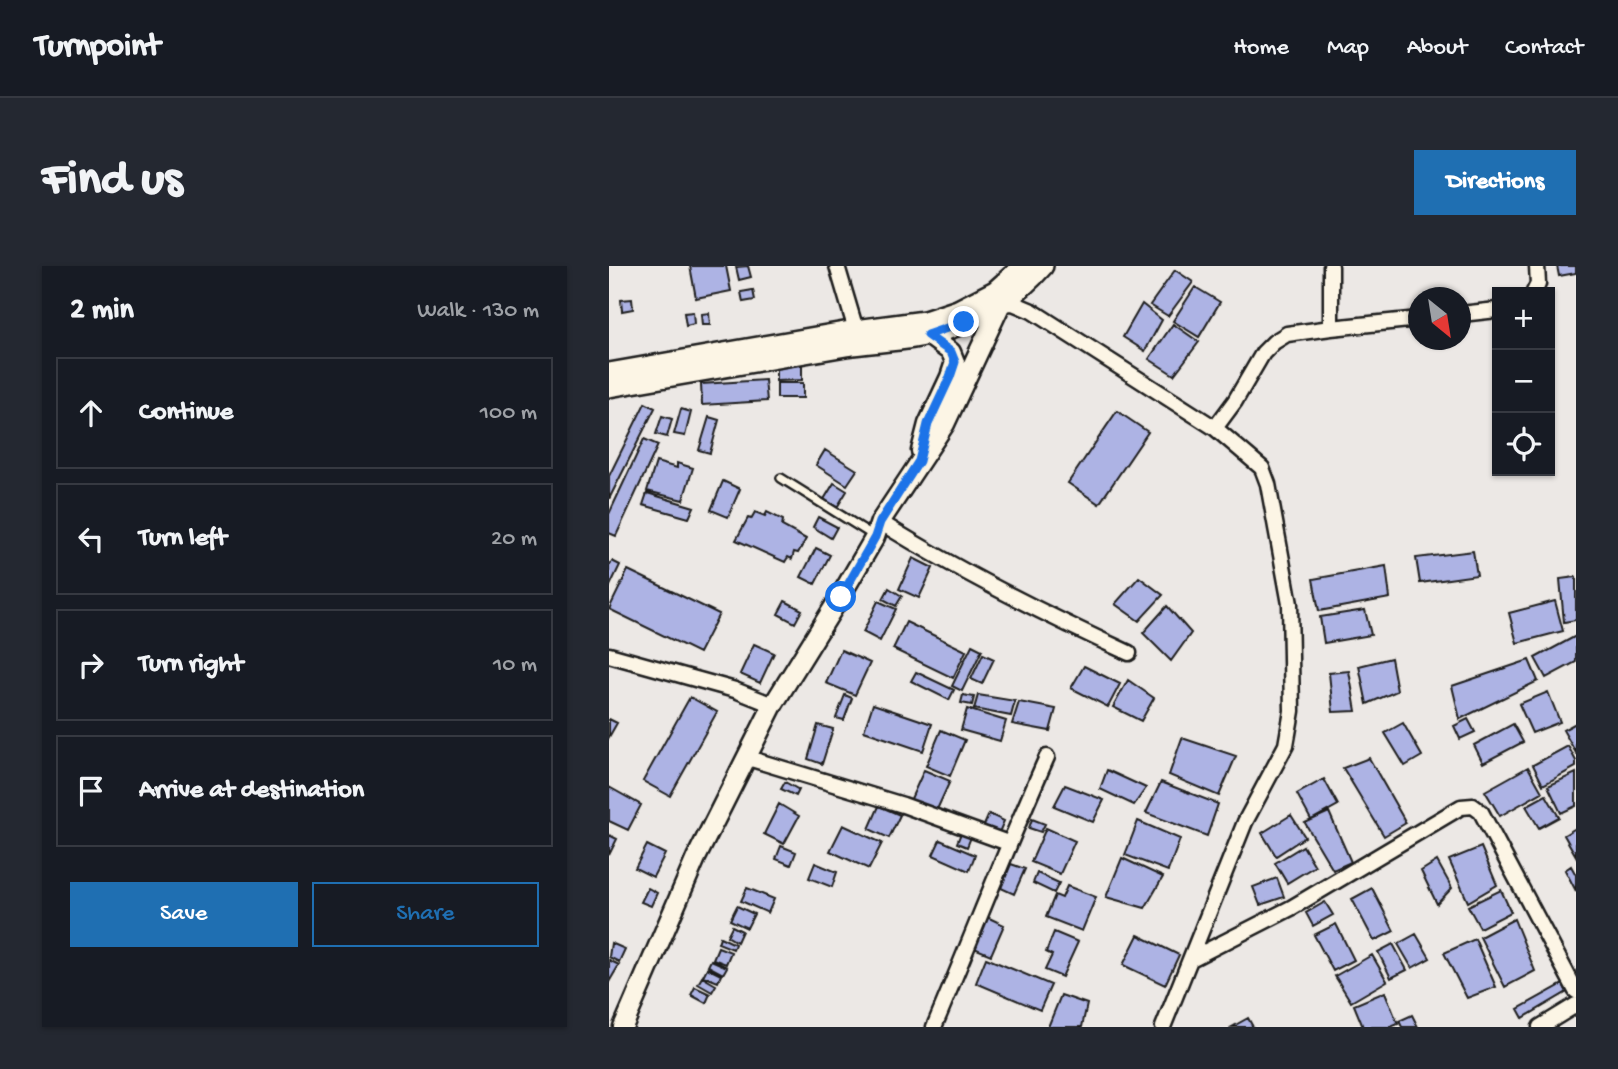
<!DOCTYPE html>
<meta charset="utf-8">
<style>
body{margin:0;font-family:"Gochi Hand",sans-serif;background:#242831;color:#f1f3f6}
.controls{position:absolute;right:21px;top:21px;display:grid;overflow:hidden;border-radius:0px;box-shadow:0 2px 5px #0004}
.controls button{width:63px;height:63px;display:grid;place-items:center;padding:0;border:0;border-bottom:2px solid #363941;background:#171b24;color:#f1f3f6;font:35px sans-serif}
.compass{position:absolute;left:799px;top:21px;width:63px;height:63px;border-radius:50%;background:#171b24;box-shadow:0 2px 5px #0004;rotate:150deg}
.stop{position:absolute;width:21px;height:21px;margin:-16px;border:5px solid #1a73e8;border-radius:50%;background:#fff}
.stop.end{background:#1a73e8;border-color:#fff;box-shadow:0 2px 7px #0008}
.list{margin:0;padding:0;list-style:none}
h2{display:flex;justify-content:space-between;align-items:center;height:91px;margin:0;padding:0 28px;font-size:30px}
h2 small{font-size:23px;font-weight:400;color:#9ea1a6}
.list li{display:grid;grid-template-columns:46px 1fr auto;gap:21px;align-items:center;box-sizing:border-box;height:112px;margin:0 14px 14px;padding:0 14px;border:2px solid #363941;border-radius:0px}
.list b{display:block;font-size:26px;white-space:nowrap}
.list em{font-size:23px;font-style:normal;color:#9ea1a6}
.actions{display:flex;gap:14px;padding:21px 28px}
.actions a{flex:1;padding:16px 0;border:2px solid #1f6fb2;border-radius:0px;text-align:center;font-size:24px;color:#1f6fb2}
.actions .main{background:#1f6fb2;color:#fff}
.icon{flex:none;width:38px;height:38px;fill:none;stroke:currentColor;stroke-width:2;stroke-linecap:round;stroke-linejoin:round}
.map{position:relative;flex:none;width:967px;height:761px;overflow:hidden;border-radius:0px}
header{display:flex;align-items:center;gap:42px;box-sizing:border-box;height:98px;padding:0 35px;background:#171b24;border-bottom:2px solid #363941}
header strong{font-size:33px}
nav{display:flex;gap:38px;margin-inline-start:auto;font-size:24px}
.intro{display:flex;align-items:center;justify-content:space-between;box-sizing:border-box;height:168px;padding:0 42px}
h1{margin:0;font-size:49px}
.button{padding:18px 32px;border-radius:0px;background:#1f6fb2;color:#fff;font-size:24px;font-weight:700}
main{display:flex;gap:42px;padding:0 42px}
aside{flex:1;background:#171b24;border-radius:0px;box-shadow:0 2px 5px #0004}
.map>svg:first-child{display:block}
.building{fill:#adb3e4;stroke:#1c1c1c;stroke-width:2}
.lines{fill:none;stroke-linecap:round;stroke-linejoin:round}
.service-casing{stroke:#1c1c1c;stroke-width:12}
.minor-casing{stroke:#1c1c1c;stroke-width:19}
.tertiary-casing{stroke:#1c1c1c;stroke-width:23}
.secondary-casing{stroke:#1c1c1c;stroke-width:24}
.service{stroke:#fcf5e5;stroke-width:7}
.minor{stroke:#fcf5e5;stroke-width:14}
.tertiary{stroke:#fcf5e5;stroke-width:18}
.secondary{stroke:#fcf5e5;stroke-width:19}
.route{stroke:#1a73e8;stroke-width:9}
</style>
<header>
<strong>Turnpoint</strong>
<nav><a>Home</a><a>Map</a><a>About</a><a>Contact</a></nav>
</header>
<div class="intro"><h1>Find us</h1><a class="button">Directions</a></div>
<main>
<aside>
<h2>2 min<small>Walk · 130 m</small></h2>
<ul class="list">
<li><svg class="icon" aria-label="ahead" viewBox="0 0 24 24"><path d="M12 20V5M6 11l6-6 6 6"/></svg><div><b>Continue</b></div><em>100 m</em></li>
<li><svg class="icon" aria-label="left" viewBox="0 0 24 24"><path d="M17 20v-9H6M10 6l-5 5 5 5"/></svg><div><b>Turn left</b></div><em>20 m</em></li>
<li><svg class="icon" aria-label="right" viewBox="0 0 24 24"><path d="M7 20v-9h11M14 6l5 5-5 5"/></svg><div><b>Turn right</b></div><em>10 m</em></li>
<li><svg class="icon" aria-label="arrive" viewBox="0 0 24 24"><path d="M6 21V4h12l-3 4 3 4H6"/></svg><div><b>Arrive at destination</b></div></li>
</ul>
<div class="actions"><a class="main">Save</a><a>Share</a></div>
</aside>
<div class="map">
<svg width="967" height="761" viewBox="0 0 967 761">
<rect width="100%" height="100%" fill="#ece8e5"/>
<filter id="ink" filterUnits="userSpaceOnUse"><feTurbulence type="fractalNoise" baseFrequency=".0143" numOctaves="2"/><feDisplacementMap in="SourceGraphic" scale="14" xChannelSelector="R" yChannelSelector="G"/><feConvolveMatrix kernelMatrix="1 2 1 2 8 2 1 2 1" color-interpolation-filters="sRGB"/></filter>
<g filter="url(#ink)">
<path class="building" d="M81 0H117L122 25 87 32Z
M139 0 142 11 130 14 127 1Z
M948 0H967V7L950 10Z
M566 4 584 16 559 50 541 39Z
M586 21 611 36 590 71 564 55Z
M144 24 146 34 134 36 132 26Z
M23 33 24 43 13 45 12 34Z
M533 38 553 54 536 85 514 71Z
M84 46 85 58 77 60 75 47Z
M100 47 101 59H93L92 48Z
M564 58 590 76 565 109 540 93Z
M193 99V114L167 115V100Z
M156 114 158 135 93 139 92 118Z
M168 117H194V132H168Z
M36 137 46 142 0 233V210Z
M72 143 82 146 76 170 65 168Z
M508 145 539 166 490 238 459 217Z
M53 150 63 153 58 171 47 168Z
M100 151 110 154 101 187 90 184Z
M35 173 49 179 7 270 0 267V248Z
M216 184 248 204 238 219 207 199Z
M47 196 68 202V197L84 202 74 234 38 225Z
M114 215 131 223 119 251 102 244Z
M225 217 238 225 227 243 214 235Z
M38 227 85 241 80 252 34 239Z
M146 246 156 250 158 246 174 254 173 260 197 273 189 287 185 286 183 293 179 291 176 296 127 274 139 252 142 253Z
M209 251 228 261 222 272 204 261Z
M207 282 221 289 206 318 192 311Z
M864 285 868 309 811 317 807 292Z
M304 292 324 302 310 332 290 323Z
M3 295 11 299 0 322V300Z
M777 300 781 332 710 345 704 313Z
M19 304 110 348 90 387 0 343Z
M530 311 554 329 530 355 506 338Z
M967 311V354L955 356 951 313Z
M280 322 293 330 287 340 274 333Z
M176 335 193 344 186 357 169 348Z
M269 335 287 343 271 375 254 366Z
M946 335 954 365 908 377 900 347Z
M558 340 582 367 562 395 534 367Z
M756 344 762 369 715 377 711 351Z
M297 356 357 385 344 412 284 383Z
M967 370V396L937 412 926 392Z
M145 378 165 387 151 417 131 408Z
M363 379 373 384 353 425 343 420Z
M232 384 261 397 246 429 217 417Z
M374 388 385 393 373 418 362 413Z
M782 392 788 425 758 438 750 400Z
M920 394 929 415 851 453 843 420Z
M475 400 511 418 499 441 462 422Z
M740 405 747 445 724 446 720 407Z
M307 406 345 424 340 434 302 415Z
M519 414 545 432 532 455 504 441Z
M939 426 951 456 923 467 910 438Z
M236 429 243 432 235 454 227 452Z
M354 429 365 431 363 439 352 437Z
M369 429 406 435 402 450 365 443Z
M81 431 108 446 61 530 34 515Z
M410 436 447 443 441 465 403 458Z
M264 438 323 458 314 485 255 465Z
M358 443 397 455 391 475 352 464Z
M0 453 8 457 0 471Z
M859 453 866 466 851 473 845 460Z
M794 457 813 490 796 500 776 467Z
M967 457V487L954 464Z
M904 458 914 476 874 497 865 479Z
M209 459 224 463 213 498 199 493Z
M332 464 356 474 341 510 317 500Z
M573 472 627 490 610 530 560 509Z
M959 480 967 495V501L934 519 924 499Z
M760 492 797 557 775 570 734 502Z
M919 501 933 526 891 550 876 525Z
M315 504 341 515 326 548 300 537Z
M498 504 537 522 525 539 491 523Z
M967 507V540L952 547 939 520Z
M715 513 729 539 702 554 688 528Z
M176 516 190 524 187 530 172 523Z
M552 516 609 538 598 570 537 547Z
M456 519 495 534 484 556 445 540Z
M0 521 32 539 19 564 0 555Z
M937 529 950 551 930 562 917 540Z
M170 538 190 550 175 578 155 568Z
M270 540 291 549 280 572 260 563Z
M720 546 742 596 724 604 696 557Z
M380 548 395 555 388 571 373 564Z
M682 549 696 571 667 590 653 567Z
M423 553 436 558 432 566 420 562Z
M529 555 571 573 559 605 516 589Z
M234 559 273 577 260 603 221 585Z
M437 562 466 575 451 608 422 596Z
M967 562V590L955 569Z
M352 567 362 571 358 581 348 577Z
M0 569 8 573 0 589Z
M331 574 366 589 360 605 324 589Z
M38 579 56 588 44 611 26 602Z
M172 580 187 586 182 599 167 593Z
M694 580 706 600 678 617 666 597Z
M872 581 888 619 859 636 840 594Z
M513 592 554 611 536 642 497 631Z
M828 595 843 622 828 638 812 605Z
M206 597 228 606 223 621 200 612Z
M402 598 416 603 405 628 392 622Z
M962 600 967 609V625L956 604Z
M428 607 450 617 445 627 424 617Z
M668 612 675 631 651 639 644 621Z
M458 620 487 631 473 665 437 651 446 629 453 632Z
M39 622 48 627 42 640 32 636Z
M138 622 165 633 159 647 132 635Z
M763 622 785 665 765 675 743 633Z
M892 624 902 646 871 662 859 640Z
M716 636 724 649 704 660 697 647Z
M128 640 145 648 138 662 121 654Z
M378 651 395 659 382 689 365 682Z
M905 653 926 705 896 721 871 671Z
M727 658 745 694 724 705 705 669Z
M123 660 133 665 128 676 118 670Z
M445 666 469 676 453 711 436 704 443 689 437 686Z
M807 668 821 692 803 702 789 678Z
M529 669 570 689 556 719 514 699Z
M111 671 126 678 124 683 109 677Z
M866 673 887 721 858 732 835 687Z
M2 677 16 683 10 696 0 691Z
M784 678 798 704 782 712 769 686Z
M109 681 122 686 117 698 104 693Z
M763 689 778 715 742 736 726 710Z
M377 692 442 719 431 744 367 717Z
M0 694 10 699 0 716Z
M102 694 118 701 114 708 99 700Z
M98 702 112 709 109 716 94 710Z
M93 711 107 719 103 726 89 718Z
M954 718 958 726 914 752 909 743Z
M86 721 101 728 97 737 82 729Z
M776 726 789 758 782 761H754L745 739Z
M452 729 478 738 473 761H439Z
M803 749 809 761H793L790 755Z
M639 752 644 761H623Z"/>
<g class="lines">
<defs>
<path id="service" d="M172 212 265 270"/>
<path id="minor" d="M228 0 247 64
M925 26 929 18 928 0
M392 38 404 37 423 45 606 162 653 202 659 218 681 338 683 445 677 479 636 556 554 761
M852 48 888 44
M722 62 810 53
M606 162 626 135 654 87 665 76 678 68 722 62V0
M271 256C351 306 435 348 520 387
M0 389 126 424 164 439
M139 492 294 539 399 577
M582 693 682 642 852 541 864 540 872 546 967 725
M325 761C363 671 398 580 438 491
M931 761 967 739"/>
<path id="tertiary" d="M312 185 319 158 341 111 346 96 342 86 319 69
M14 761 87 592 164 439 231 331 266 271 271 256 336 158 392 38"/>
<path id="secondary" d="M0 107 247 64 316 55 349 44 386 25 414 0
M0 121C79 108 158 94 237 80 270 75 306 75 337 64 374 51 408 30 434 0"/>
</defs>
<use href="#service" class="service-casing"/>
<use href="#minor" class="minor-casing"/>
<use href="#tertiary" class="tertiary-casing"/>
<use href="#secondary" class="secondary-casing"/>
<use href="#service" class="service"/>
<use href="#minor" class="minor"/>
<use href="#tertiary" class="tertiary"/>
<use href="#secondary" class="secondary"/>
</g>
</g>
<g class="lines" filter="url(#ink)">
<path class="route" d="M232 331 266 271 271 256 310 195 319 158 341 111 346 96 342 86 318 69 355 56"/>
</g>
</svg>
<div class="controls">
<button>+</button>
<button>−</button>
<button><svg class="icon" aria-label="locate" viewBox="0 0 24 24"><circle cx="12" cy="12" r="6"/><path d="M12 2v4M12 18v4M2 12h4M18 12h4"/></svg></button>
</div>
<svg class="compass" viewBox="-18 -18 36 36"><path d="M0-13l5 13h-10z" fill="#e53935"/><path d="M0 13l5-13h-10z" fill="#9ea1a6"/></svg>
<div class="stop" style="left:232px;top:331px"></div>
<div class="stop end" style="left:355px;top:56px"></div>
</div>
</main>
